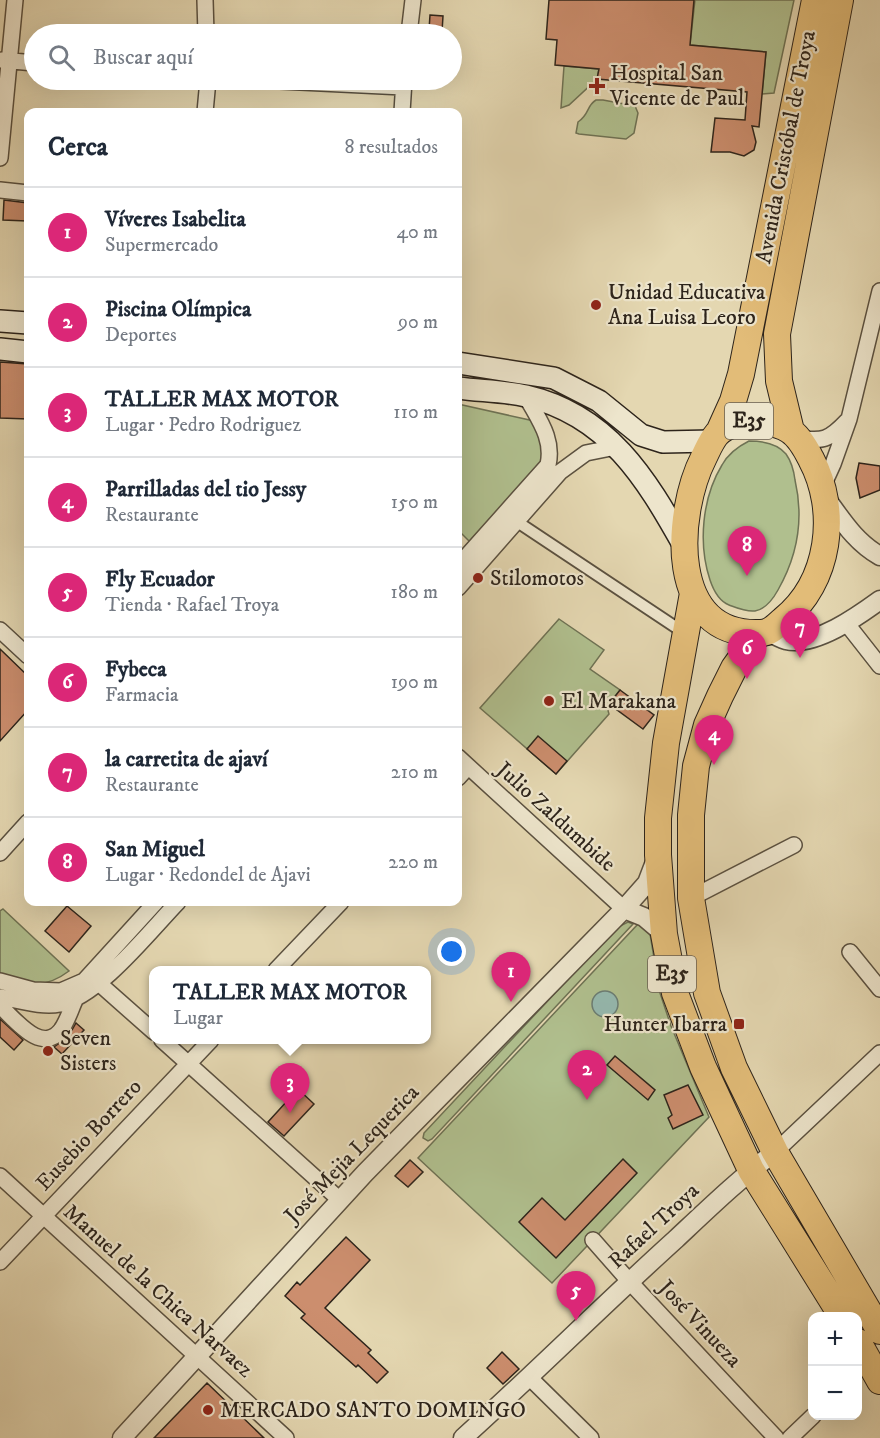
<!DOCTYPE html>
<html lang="es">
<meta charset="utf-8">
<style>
body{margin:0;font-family:"IM FELL DW Pica",serif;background:#f2f2f3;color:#1f2937}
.controls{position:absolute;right:18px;bottom:18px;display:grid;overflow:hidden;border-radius:12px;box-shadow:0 6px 24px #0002}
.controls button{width:54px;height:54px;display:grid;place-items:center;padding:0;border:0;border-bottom:2px solid #e0e1e3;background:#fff;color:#1f2937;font:30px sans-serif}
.you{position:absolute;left:452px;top:952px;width:21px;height:21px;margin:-15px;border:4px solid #fff;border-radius:50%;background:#1a73e8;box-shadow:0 0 0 9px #1a73e833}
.badge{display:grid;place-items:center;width:39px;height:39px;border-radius:50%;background:#db2777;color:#fff;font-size:20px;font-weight:700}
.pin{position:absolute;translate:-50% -50px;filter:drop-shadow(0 2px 3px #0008)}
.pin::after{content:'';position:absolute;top:32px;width:21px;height:18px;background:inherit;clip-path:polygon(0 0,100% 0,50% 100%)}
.popup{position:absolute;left:149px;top:966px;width:282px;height:78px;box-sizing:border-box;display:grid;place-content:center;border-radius:12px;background:#fff;filter:drop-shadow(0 2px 4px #0005);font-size:20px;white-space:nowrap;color:#747a83}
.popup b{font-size:22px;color:#1f2937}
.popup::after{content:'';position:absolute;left:50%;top:100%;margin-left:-12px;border:12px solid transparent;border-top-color:#fff}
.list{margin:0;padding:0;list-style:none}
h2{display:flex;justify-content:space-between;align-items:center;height:78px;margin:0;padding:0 24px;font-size:26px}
h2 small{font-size:20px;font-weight:400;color:#747a83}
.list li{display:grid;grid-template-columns:39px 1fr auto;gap:18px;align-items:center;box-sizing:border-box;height:90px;padding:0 24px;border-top:2px solid #e0e1e3}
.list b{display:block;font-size:22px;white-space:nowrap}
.list p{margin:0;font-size:20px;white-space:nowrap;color:#747a83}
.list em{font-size:20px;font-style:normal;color:#747a83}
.icon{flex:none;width:33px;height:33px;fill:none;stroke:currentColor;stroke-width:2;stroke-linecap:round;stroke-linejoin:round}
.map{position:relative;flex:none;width:880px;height:1438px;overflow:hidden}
.search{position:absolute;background:#fff;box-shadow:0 6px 24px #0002;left:24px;top:24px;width:438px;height:66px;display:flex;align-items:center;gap:15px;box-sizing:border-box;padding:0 21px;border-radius:33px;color:#747a83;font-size:22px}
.panel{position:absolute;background:#fff;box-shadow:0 6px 24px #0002;left:24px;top:108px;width:438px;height:798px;border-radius:12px}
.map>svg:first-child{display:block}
.green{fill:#b0bf8e;stroke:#6e7254;stroke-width:1.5}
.water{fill:#95b9af;stroke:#6b7d74;stroke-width:1.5}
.building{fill:#cc8e6e;stroke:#2d241b;stroke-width:1.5}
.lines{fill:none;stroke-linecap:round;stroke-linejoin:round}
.pedestrian-casing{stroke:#5b5140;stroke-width:14}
.minor-casing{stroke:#5b5140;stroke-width:18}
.tertiary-casing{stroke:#5b5140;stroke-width:21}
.secondary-casing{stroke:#2d241b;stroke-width:24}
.trunk-casing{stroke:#2d241b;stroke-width:28}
.pedestrian{stroke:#ede5cc;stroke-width:10}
.minor{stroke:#ede5cc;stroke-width:15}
.tertiary{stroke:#ede5cc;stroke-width:18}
.secondary{stroke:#ede5cc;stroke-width:21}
.trunk{stroke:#e2bc78;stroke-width:26}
.poi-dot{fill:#8f2418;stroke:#ede5cc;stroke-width:2}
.labels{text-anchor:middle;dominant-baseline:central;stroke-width:4.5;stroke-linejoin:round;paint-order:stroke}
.shield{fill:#ede5cc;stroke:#675e50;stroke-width:1.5}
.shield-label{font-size:21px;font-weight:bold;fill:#2d241b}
.poi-label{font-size:22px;fill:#2d241b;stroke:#ede5cc;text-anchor:start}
.street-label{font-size:22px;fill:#2d241b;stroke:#ede5cc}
</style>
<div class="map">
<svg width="880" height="1438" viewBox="0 0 880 1438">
<rect width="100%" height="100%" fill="#e4d7b1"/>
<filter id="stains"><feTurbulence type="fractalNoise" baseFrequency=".00333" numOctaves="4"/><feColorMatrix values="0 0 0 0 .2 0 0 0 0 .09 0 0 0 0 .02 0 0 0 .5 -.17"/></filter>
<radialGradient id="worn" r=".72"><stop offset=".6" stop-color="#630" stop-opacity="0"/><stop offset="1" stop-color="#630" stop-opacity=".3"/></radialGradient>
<path class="green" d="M695 0H794L774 93 762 94 766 52 690 45Z
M564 66 599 69 597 79 569 105 561 108Z
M596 100H603L635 106 638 113 634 133 626 139 579 134 576 133 578 122C590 114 586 106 596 100Z
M458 404 534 421 546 463 470 542 458 530Z
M749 441C762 441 777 443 786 454 791 461 794 472 795 480 804 519 798 555 778 590 773 599 766 609 755 611 746 612 737 608 729 605 719 601 713 589 710 580 698 544 702 498 722 465 728 454 737 447 749 441Z
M559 619 604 650 590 669 620 690 607 707 609 714 556 774 480 708Z
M3 909 69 971C44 990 27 985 0 974V911Z
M628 922 633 924 432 1139 428 1141 423 1138 424 1133 616 928Z
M639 923 649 928 660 993 671 1026 709 1117 552 1283 418 1158Z"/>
<path class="water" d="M592 1004a13 13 0 1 1 26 0a13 13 0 1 1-26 0Z"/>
<path class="building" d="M549 0H694L690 45 766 52 759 127 752 126 756 142 754 150 744 156 730 152H711L715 118 745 120 747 92 597 79 599 69 555 65 557 40 546 39Z
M430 15 443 16 442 32 429 30Z
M4 200 28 203 27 221 3 220Z
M0 362 28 364V419L0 418Z
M859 463 880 466V490L860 498 856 478Z
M0 649 28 676V710L0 741Z
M620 690 654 715 643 729 609 704Z
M538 736 567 761 556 774 527 749Z
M67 906 91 926 69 952 45 931Z
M0 1019 23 1040 14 1050 0 1037Z
M76 1023 84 1030 62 1054 54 1047 68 1037Z
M615 1056 655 1090 648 1100 607 1065Z
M688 1085 703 1115 673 1129 668 1118 672 1115 664 1095Z
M298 1089 314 1104 284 1136 268 1122Z
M623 1159 637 1173 556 1258 519 1222 542 1198 565 1220Z
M410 1160 423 1172 408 1187 395 1176Z
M346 1237 370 1260 325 1308 371 1350 368 1353 388 1372 377 1383 358 1365 356 1367 301 1318 305 1314 285 1296 297 1282 300 1285Z
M502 1352 519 1369 503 1384 487 1368Z
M207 1383 264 1438H154Z"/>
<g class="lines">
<defs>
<path id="pedestrian" d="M516 521 686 634"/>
<path id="minor" d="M205 0 206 34
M409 34 413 0
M2 60 34 63
M259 80 403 87
M205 112 208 80
M402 112 404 80
M0 158 15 0
M0 190 28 193
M797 438C823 442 829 440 847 421
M823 486 833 464 849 419 880 291
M458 566 548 465C554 438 538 419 526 396
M458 588 560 472 586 453 616 447
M847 624 880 666
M0 630 28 656
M458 757 624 909
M458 778 468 767
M0 853 28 822
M691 898 794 845
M850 952 880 989
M276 970 341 902
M93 978 154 1032
M0 981 33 990 61 991 84 981 156 902
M0 997C18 1000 42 1008 60 1004 98 997 150 931 178 902
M0 1006C15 1019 41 1055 61 1030 67 1022 71 1009 75 1000
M162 1040 340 1200
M775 1152 880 1053
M0 1176 286 1438
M593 1240 629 1281 776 1438
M0 1262 211 1040
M530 1378 591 1438
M790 1438 813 1416"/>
<path id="tertiary" d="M825 497C842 520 855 542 880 556
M768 632C774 635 780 638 786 640 815 647 858 616 880 600
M624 909 647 883 655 862
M122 1438 365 1173 624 909 644 917 664 934
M463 1438C535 1373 604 1304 676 1239 708 1209 740 1178 775 1152"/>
<path id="secondary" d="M0 321 28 323
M0 349 28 352
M458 363 554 378 599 401 641 435 663 442 712 441
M458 388C480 391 504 391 526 396 608 415 646 478 684 546"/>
<path id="trunk" d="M755 420C767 422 778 423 789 430 799 436 806 449 811 459 839 511 830 582 783 620 775 627 770 633 760 633 667 637 675 514 704 457 708 449 711 441 717 434 727 424 742 422 755 420Z
M791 431 779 381 777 334 840 0
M719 432 733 401 741 374 815 0
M693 593 666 743 658 818V855L664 934 675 993 703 1067 751 1170 842 1316
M759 633 734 668 720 696 707 725 696 766 691 815V898L707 993 734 1068 775 1152 880 1331
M858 1342 880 1381"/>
</defs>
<use href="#pedestrian" class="pedestrian-casing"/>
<use href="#minor" class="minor-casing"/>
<use href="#tertiary" class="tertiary-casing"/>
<use href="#secondary" class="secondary-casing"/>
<use href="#trunk" class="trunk-casing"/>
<use href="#pedestrian" class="pedestrian"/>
<use href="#minor" class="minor"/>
<use href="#tertiary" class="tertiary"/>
<use href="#secondary" class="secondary"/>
<use href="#trunk" class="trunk"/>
</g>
<g class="poi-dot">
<path d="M594 77h6v6h6v6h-6v6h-6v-6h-6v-6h6z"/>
<circle cx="596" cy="305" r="6"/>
<circle cx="478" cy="578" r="6"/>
<circle cx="549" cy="701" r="6"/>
<rect x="733" y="1018" width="12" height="12" rx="3"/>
<circle cx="48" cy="1051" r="6"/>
<circle cx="208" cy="1410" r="6"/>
</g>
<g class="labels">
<g class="shield">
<rect x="725" y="403" width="48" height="36" rx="4.5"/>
<rect x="648" y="956" width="48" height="36" rx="4.5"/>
</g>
<g class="shield-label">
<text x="749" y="421">E35</text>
<text x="672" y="974">E35</text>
</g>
<g class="poi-label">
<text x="610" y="73">Hospital San<tspan x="610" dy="25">Vicente de Paul</tspan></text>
<text x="608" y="292">Unidad Educativa<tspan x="608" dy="25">Ana Luisa Leoro</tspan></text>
<text x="490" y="578">Stilomotos</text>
<text x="561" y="701">El Marakana</text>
<text x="727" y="1024" text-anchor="end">Hunter Ibarra</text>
<text x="60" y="1038">Seven<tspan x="60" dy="25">Sisters</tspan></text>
<text x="220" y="1410">MERCADO SANTO DOMINGO</text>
</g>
<g class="street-label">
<text transform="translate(786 147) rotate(-79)">Avenida Cristóbal de Troya</text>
<text transform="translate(556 817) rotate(42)">Julio Zaldumbide</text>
<text transform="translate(89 1135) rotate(-47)">Eusebio Borrero</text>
<text transform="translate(352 1154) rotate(-46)">José Mejia Lequerica</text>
<text transform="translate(654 1226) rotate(-43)">Rafael Troya</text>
<text transform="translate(158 1291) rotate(42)">Manuel de la Chica Narvaez</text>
<text transform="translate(700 1324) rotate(47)">José Vinueza</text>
</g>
</g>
<rect width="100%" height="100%" filter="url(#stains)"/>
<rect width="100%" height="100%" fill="url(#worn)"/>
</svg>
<div class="controls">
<button>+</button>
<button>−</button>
</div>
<div class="you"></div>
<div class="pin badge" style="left:511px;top:1002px">1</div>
<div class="pin badge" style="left:587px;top:1100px">2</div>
<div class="pin badge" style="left:290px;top:1113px">3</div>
<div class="popup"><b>TALLER MAX MOTOR</b>Lugar</div>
<div class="pin badge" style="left:714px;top:765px">4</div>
<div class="pin badge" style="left:576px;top:1321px">5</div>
<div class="pin badge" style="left:747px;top:679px">6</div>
<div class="pin badge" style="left:800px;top:658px">7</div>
<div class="pin badge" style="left:747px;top:576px">8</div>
<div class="search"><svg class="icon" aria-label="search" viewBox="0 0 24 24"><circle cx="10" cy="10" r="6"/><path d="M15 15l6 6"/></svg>Buscar aquí</div>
<section class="panel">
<h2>Cerca<small>8 resultados</small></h2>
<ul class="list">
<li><span class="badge">1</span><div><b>Víveres Isabelita</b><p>Supermercado</p></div><em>40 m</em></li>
<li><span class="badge">2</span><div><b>Piscina Olímpica</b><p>Deportes</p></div><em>90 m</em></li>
<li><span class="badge">3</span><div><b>TALLER MAX MOTOR</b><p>Lugar · Pedro Rodriguez</p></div><em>110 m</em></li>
<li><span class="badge">4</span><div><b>Parrilladas del tio Jessy</b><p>Restaurante</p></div><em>150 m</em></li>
<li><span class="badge">5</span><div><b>Fly Ecuador</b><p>Tienda · Rafael Troya</p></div><em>180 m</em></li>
<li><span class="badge">6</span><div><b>Fybeca</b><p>Farmacia</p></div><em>190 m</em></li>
<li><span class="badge">7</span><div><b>la carretita de ajaví</b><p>Restaurante</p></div><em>210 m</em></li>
<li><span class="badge">8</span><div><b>San Miguel</b><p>Lugar · Redondel de Ajavi</p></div><em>220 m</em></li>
</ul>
</section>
</div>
